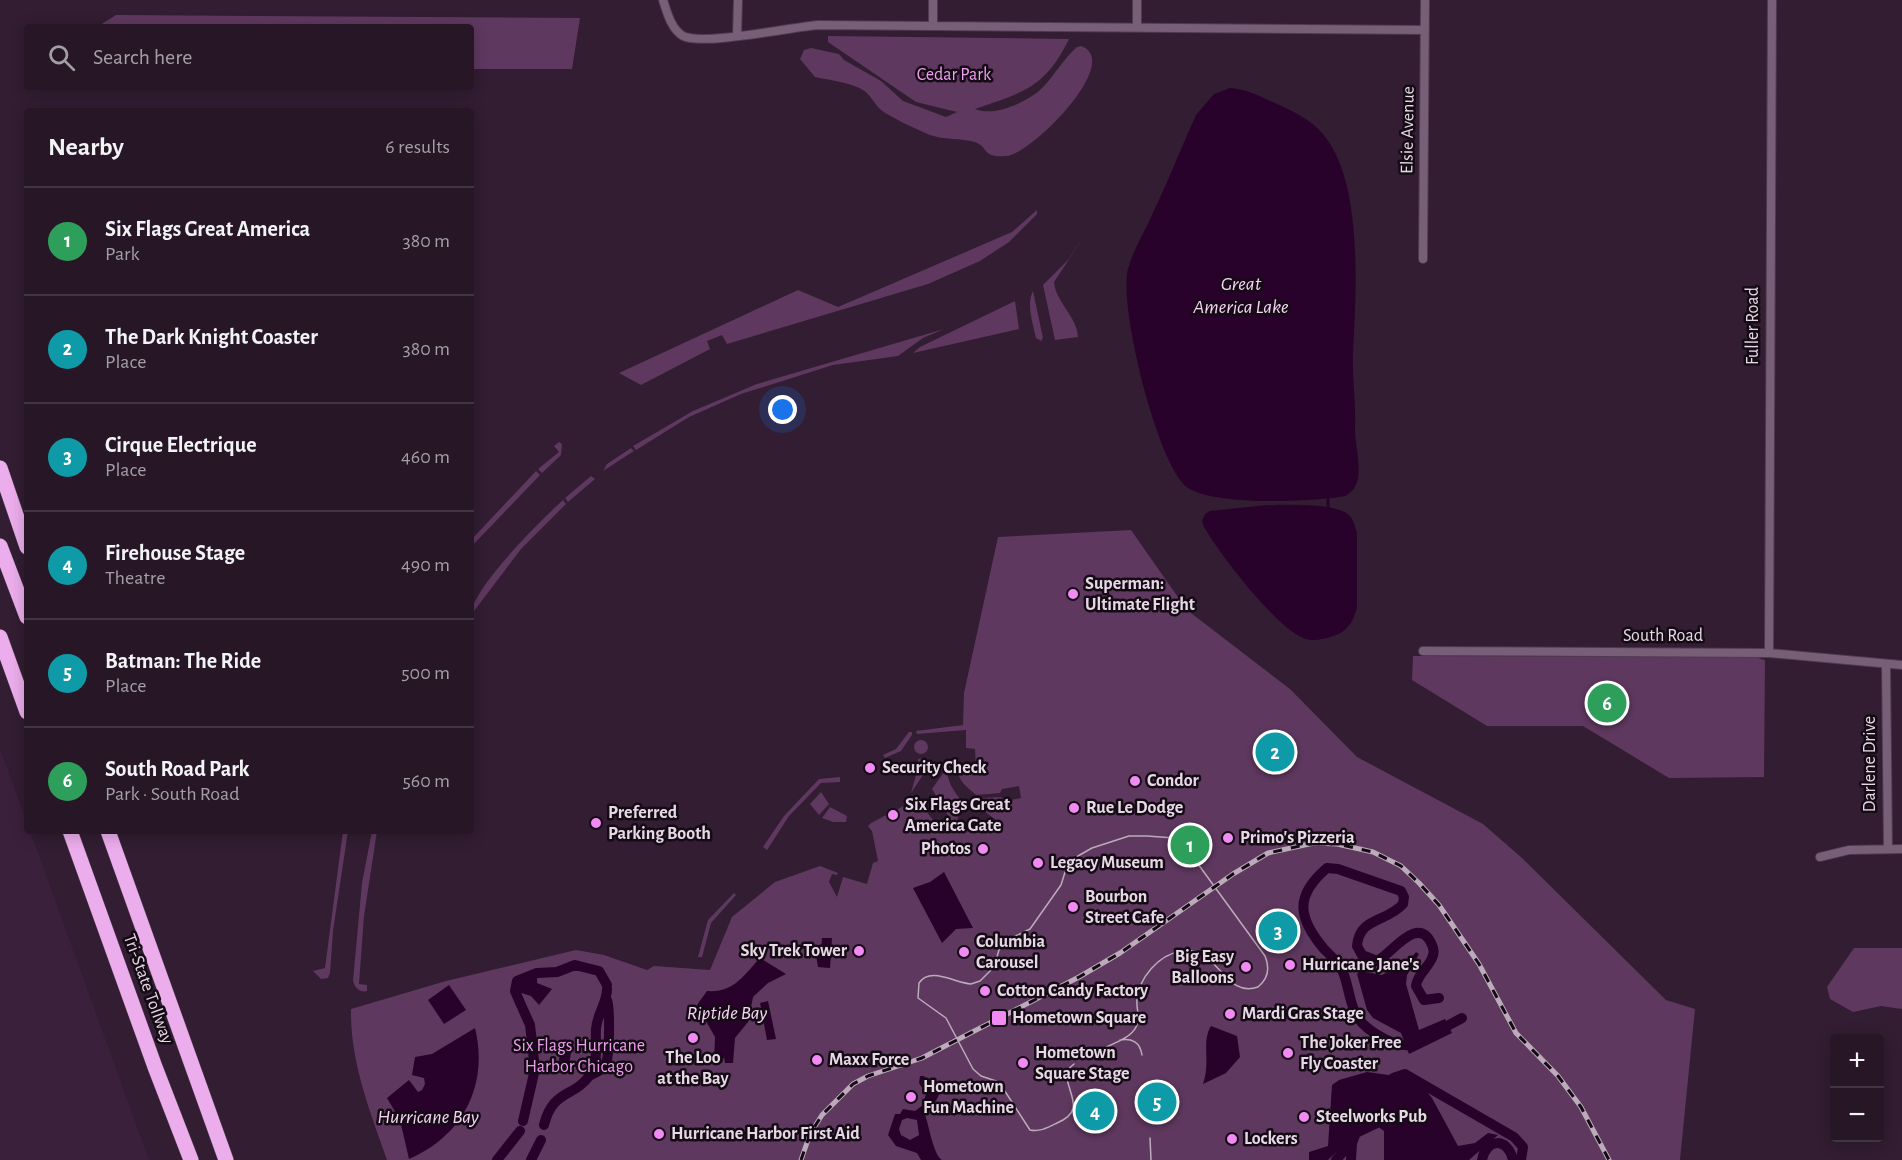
<!DOCTYPE html>
<meta charset="utf-8">
<style>
body{margin:0;font-family:"Alegreya Sans",sans-serif;background:#322332;color:#f1f3f6}
.controls{position:absolute;right:18px;bottom:18px;display:grid;overflow:hidden;border-radius:6px;box-shadow:0 3px 15px #0003}
.controls button{width:54px;height:54px;display:grid;place-items:center;padding:0;border:0;border-bottom:2px solid #423543;background:#261626;color:#f1f3f6;font:30px sans-serif}
.you{position:absolute;left:783px;top:410px;width:21px;height:21px;margin:-15px;border:4px solid #fff;border-radius:50%;background:#1a73e8;box-shadow:0 0 0 9px #1a73e833}
.badge{display:grid;place-items:center;width:39px;height:39px;border-radius:50%;background:#db2777;color:#fff;font-size:20px;font-weight:700}
.pin{position:absolute;translate:-50% -50%;border:3px solid #fff;box-shadow:0 2px 6px #0006}
.list{margin:0;padding:0;list-style:none}
h2{display:flex;justify-content:space-between;align-items:center;height:78px;margin:0;padding:0 24px;font-size:26px}
h2 small{font-size:20px;font-weight:400;color:#a49fa7}
.list li{display:grid;grid-template-columns:39px 1fr auto;gap:18px;align-items:center;box-sizing:border-box;height:108px;padding:0 24px;border-top:2px solid #423543}
.list b{display:block;font-size:22px;white-space:nowrap}
.list p{margin:0;font-size:20px;white-space:nowrap;color:#a49fa7}
.list em{font-size:20px;font-style:normal;color:#a49fa7}
.icon{flex:none;width:33px;height:33px;fill:none;stroke:currentColor;stroke-width:2;stroke-linecap:round;stroke-linejoin:round}
.map{position:relative;flex:none;width:1902px;height:1160px;overflow:hidden}
.search{position:absolute;background:#261626;box-shadow:0 3px 15px #0003;left:24px;top:24px;width:450px;height:66px;display:flex;align-items:center;gap:15px;box-sizing:border-box;padding:0 21px;border-radius:6px;color:#a49fa7;font-size:22px}
.panel{position:absolute;background:#261626;box-shadow:0 3px 15px #0003;left:24px;top:108px;width:450px;height:726px;border-radius:6px}
.map>svg:first-child{display:block}
.built{fill:#3b203b}
.green{fill:#5f385f}
.water{fill:#29022b;fill-rule:evenodd}
.lines{fill:none;stroke-linecap:round;stroke-linejoin:round}
.stream{stroke:#29022b;stroke-width:3}
.canal{stroke:#29022b;stroke-width:10}
.street-casing{stroke:#4f3b4f;stroke-width:10}
.highway-casing{stroke:#4f3b4f;stroke-width:16}
.street{stroke:#785f78;stroke-width:8}
.highway{stroke:#ebadeb;stroke-width:15}
.tram{stroke:#bcabbb;stroke-width:1.5}
.rail-casing{stroke:#bcabbb;stroke-width:5}
.rail{stroke:#150b15;stroke-width:3;stroke-dasharray:9;stroke-linecap:butt}
.poi-dot{fill:#f28af3;stroke:#150b15;stroke-width:2}
.labels{text-anchor:middle;dominant-baseline:central;stroke-width:5;stroke-linejoin:round;paint-order:stroke}
.park-label{font-size:18px;fill:#ef9fef;stroke:#150b15}
.street-label{font-size:18px;fill:#e7d8e6;stroke:#150b15}
.poi-label{font-size:18px;font-weight:bold;fill:#e7d8e6;stroke:#150b15;text-anchor:start}
.water-label{font-size:20px;font-style:italic;fill:#f6d5f5;stroke:#150b15}
</style>
<div class="map">
<svg width="1902" height="1160" viewBox="0 0 1902 1160">
<rect width="100%" height="100%" fill="#321d32"/>
<path class="built" d="M0 749 27 823V831H30L149 1160H0Z"/>
<path class="green" d="M116 15 580 18 572 69H471V27H97Z
M828 36 1069 39C1045 88 1024 92 975 109 993 117 1025 103 1040 90 1054 77 1062 60 1077 47L1081 46C1124 61 1031 155 1006 156 981 158 989 147 975 142 961 138 944 140 930 135 918 130 892 118 881 110 875 105 870 94 863 90 852 83 829 80 815 77L800 59 804 50 811 48 839 54 844 60 881 81 903 101 946 117 957 112 916 102 828 42Z
M1037 210V214L1009 242 980 261 928 284 727 344 722 335 707 341 710 349 641 385 619 373 798 290 838 307 1012 232Z
M1087 232 1054 282C1056 303 1077 316 1078 337L1055 340 1043 285 1068 260Z
M1033 291 1043 338 1041 341 1036 338C1033 324 1026 304 1033 291Z
M1015 301 1019 329 913 353 920 347Z
M944 329 923 338 898 356 833 365 741 394 689 417 636 450 633 446 693 411 757 384Z
M559 442 562 444 561 455 542 473 538 469 559 452 554 446Z
M631 448 634 451 603 471 607 464Z
M536 471 540 475 471 547V540Z
M591 476 595 479 568 502 565 498Z
M563 500 566 504 521 549 471 615C471 589 542 519 563 500Z
M1131 530 1187 610 1290 689 1357 757 1483 824 1522 858 1666 1000 1695 1009 1680 1160H387C370 1111 350 1062 351 1009L446 981 576 950 604 955 647 970 654 966 710 970 732 917 775 882 820 866 838 873 837 875 832 874 829 882 837 897 843 877 867 884 873 863 878 861 872 831 868 826 871 823 917 799 939 828 945 826 955 829 956 825 953 824 932 789 944 772 947 773C950 787 954 790 962 802L956 825 984 832 985 827 994 829 996 820 984 811 979 802 982 798 1001 797 1006 801 1021 798 1019 786 1002 789 1000 793 976 795C966 786 958 781 957 767H976L975 749 966 748V730L917 734 916 731 963 725 964 693 998 537Z
M1413 656 1755 657 1765 660 1764 777 1669 778 1583 726H1487L1412 680Z
M909 732H912V735L901 751 885 758 883 755 896 749Z
M914 747a7 7 0 1 1 14 0a7 7 0 1 1-14 0Z
M926 758 923 775 911 793 918 768V759Z
M840 777V782L821 783 789 816 767 850 763 847 784 816 819 779Z
M821 792 829 804 819 815 810 804Z
M830 807 847 816 846 822H833L822 818Z
M343 831H348L333 931 330 973 328 978 321 979 313 971 325 968Z
M372 831H377L364 916 359 984 367 985V991C360 993 355 988 353 981L362 883Z
M734 893 736 895 711 923 702 957H698L708 920Z
M1854 948H1902V1009L1881 1006 1853 1012 1830 999 1827 987Z"/>
<path class="water" d="M1230 88C1247 89 1261 97 1277 104 1293 111 1311 120 1322 133 1364 180 1356 294 1353 354 1352 378 1356 402 1355 426 1354 449 1369 485 1345 496 1312 502 1216 506 1188 488 1158 468 1118 305 1128 269 1133 250 1144 233 1152 215 1168 182 1181 148 1196 115L1214 94Z
M1267 505C1286 505 1337 502 1350 516 1354 521 1355 527 1357 533V607C1354 620 1349 630 1336 635 1326 639 1311 643 1301 637 1272 622 1221 556 1204 527L1202 521 1205 514 1210 511Z
M944 872 973 928 956 929 942 943 913 888 930 882Z
M822 938H832L830 968 818 967 815 949 821 950Z
M1416 952 1419 954 1407 975 1406 984 1419 1030 1445 1019 1452 1033 1409 1054 1401 1033 1373 1018 1367 1010 1357 974 1360 971 1382 975 1410 959Z
M760 958 786 974 768 983 753 997 748 1022 735 1038 733 1063H725L724 1057 722 1063H714L715 1037 697 1005 707 991C734 993 744 975 760 958Z
M537 973V983L552 989 539 1005 531 996 515 991 517 981Z
M449 985 466 1010 444 1024 428 1000Z
M768 1001 776 1039 767 1040 760 1003Z
M1211 1026 1237 1036 1240 1057 1226 1073 1203 1084C1211 1062 1201 1042 1211 1026Z
M475 1028C489 1085 463 1136 409 1159L400 1120 387 1098 409 1080 418 1092 422 1090 425 1084 424 1078 412 1075 415 1057 432 1054Z
M563 1043 572 1045 569 1066 558 1064Z
M1367 1072 1417 1079 1432 1098 1458 1146 1475 1143 1488 1133 1498 1135 1469 1160H1384V1131L1374 1124 1360 1125 1351 1138 1328 1160H1301H1309V1152L1328 1146 1332 1085 1339 1080Z
M920 1076H924L940 1092 936 1101 925 1108 924 1112C929 1124 933 1155 942 1160H921L917 1153 896 1146 888 1135 895 1114H900L903 1109 915 1111 923 1105 926 1094 919 1083ZM907 1118 917 1120 919 1135 910 1140 901 1135 899 1129 902 1120Z"/>
<g class="lines">
<path class="stream" d="M1328 508V499"/>
<path class="canal" d="M521 1005 515 991 517 981 537 973 557 972 575 965 599 971 607 985
M522 1007 530 1025 535 1069 523 1121
M1436 1032 1462 1018
M1417 1043C1401 1052 1368 1032 1358 1018 1349 1005 1349 984 1342 970 1338 962 1330 955 1324 949 1298 918 1294 896 1327 868L1338 869 1401 891 1404 897 1403 904C1386 923 1359 917 1357 946L1362 955 1377 961C1392 954 1418 913 1432 945 1434 949 1434 954 1432 958 1428 968 1417 975 1416 986L1424 1000 1439 998
M589 1076C595 1073 601 1071 605 1066 610 1058 610 1009 607 1000
M1391 1088 1393 1078 1405 1074 1514 1137 1523 1147 1521 1160
M544 1125C553 1089 574 1098 590 1075 599 1060 595 1045 596 1029 597 1014 607 1003 607 989
M497 1160 520 1131
M531 1160 541 1140
M1336 1160 1342 1153 1346 1131
M1351 1160 1352 1143 1356 1133 1379 1122
M1482 1160C1486 1138 1508 1137 1513 1160"/>
<defs>
<path id="street" d="M663 0C667 12 671 29 683 36 703 46 792 27 818 25L1425 30
M933 26V0
M1137 27V0
M737 36 738 0
M1423 259 1425 0
M1423 651 1769 653 1902 665
M1769 653 1772 0
M1886 665 1888 849
M1820 857 1849 850 1902 849"/>
<path id="highway" d="M0 468 27 547
M0 546 27 617
M0 637 27 712
M70 831 155 1067 191 1160
M108 831 226 1160"/>
</defs>
<use href="#street" class="street-casing"/>
<use href="#highway" class="highway-casing"/>
<use href="#street" class="street"/>
<use href="#highway" class="highway"/>
<path class="tram" d="M1120 1040C1132 1038 1140 1042 1142 1055
M1074 1064 1066 1071C1067 1095 1087 1110 1057 1123 1047 1128 1040 1132 1030 1130L999 1082 981 1076 973 1069 946 1018 918 998 919 983C930 966 955 983 971 984L980 981 994 967 1001 943 1030 929 1061 885 1066 869 1078 856 1092 848 1129 836H1147L1174 838 1182 842 1265 956C1270 968 1269 978 1258 987 1223 999 1219 945 1181 951 1158 955 1139 978 1137 1000 1136 1009 1141 1019 1136 1027 1131 1038 1112 1044 1102 1049
M1150 1138 1151 1160"/>
<defs>
<path id="rail" d="M801 1160 810 1134 822 1115 853 1084 868 1076 922 1058 1079 977 1120 953 1233 874 1268 853 1314 843 1337 844 1373 852 1401 866 1419 883 1439 905 1479 964 1516 1033 1558 1076 1581 1107 1609 1160"/>
</defs>
<use href="#rail" class="rail-casing"/>
<use href="#rail" class="rail"/>
</g>
<g class="poi-dot">
<circle cx="1073" cy="594" r="6"/>
<circle cx="870" cy="768" r="6"/>
<circle cx="1135" cy="781" r="6"/>
<circle cx="1074" cy="808" r="6"/>
<circle cx="893" cy="815" r="6"/>
<circle cx="596" cy="823" r="6"/>
<circle cx="1228" cy="838" r="6"/>
<circle cx="983" cy="849" r="6"/>
<circle cx="1038" cy="863" r="6"/>
<circle cx="1073" cy="907" r="6"/>
<circle cx="859" cy="951" r="6"/>
<circle cx="964" cy="952" r="6"/>
<circle cx="1290" cy="965" r="6"/>
<circle cx="1246" cy="967" r="6"/>
<circle cx="985" cy="991" r="6"/>
<circle cx="1230" cy="1014" r="6"/>
<rect x="991" y="1010" width="16" height="16" rx="3"/>
<circle cx="693" cy="1038" r="6"/>
<circle cx="1288" cy="1053" r="6"/>
<circle cx="817" cy="1060" r="6"/>
<circle cx="1023" cy="1063" r="6"/>
<circle cx="911" cy="1097" r="6"/>
<circle cx="1304" cy="1117" r="6"/>
<circle cx="659" cy="1134" r="6"/>
<circle cx="1232" cy="1139" r="6"/>
</g>
<g class="labels">
<g class="park-label">
<text x="954" y="75">Cedar Park</text>
<text x="579" y="1046">Six Flags Hurricane<tspan x="579" dy="21">Harbor Chicago</tspan></text>
</g>
<g class="street-label">
<text transform="translate(1408 130) rotate(-89)">Elsie Avenue</text>
<text transform="translate(1753 326) rotate(-90)">Fuller Road</text>
<text x="1663" y="636">South Road</text>
<text transform="translate(1870 764) rotate(-90)">Darlene Drive</text>
<text transform="translate(148 989) rotate(70)">Tri-State Tollway</text>
</g>
<g class="poi-label">
<text x="1085" y="584">Superman:<tspan x="1085" dy="21">Ultimate Flight</tspan></text>
<text x="882" y="768">Security Check</text>
<text x="1147" y="781">Condor</text>
<text x="905" y="805">Six Flags Great<tspan x="905" dy="21">America Gate</tspan></text>
<text x="1086" y="808">Rue Le Dodge</text>
<text x="608" y="813">Preferred<tspan x="608" dy="21">Parking Booth</tspan></text>
<text x="1240" y="838">Primo's Pizzeria</text>
<text x="971" y="849" text-anchor="end">Photos</text>
<text x="1050" y="863">Legacy Museum</text>
<text x="1085" y="897">Bourbon<tspan x="1085" dy="21">Street Cafe</tspan></text>
<text x="976" y="942">Columbia<tspan x="976" dy="21">Carousel</tspan></text>
<text x="847" y="951" text-anchor="end">Sky Trek Tower</text>
<text x="1234" y="957" text-anchor="end">Big Easy<tspan x="1234" dy="21">Balloons</tspan></text>
<text x="1302" y="965">Hurricane Jane's</text>
<text x="997" y="991">Cotton Candy Factory</text>
<text x="1242" y="1014">Mardi Gras Stage</text>
<text x="1012" y="1018">Hometown Square</text>
<text x="1300" y="1043">The Joker Free<tspan x="1300" dy="21">Fly Coaster</tspan></text>
<text x="1035" y="1053">Hometown<tspan x="1035" dy="21">Square Stage</tspan></text>
<text x="693" y="1058" text-anchor="middle">The Loo<tspan x="693" dy="21">at the Bay</tspan></text>
<text x="829" y="1060">Maxx Force</text>
<text x="923" y="1087">Hometown<tspan x="923" dy="21">Fun Machine</tspan></text>
<text x="1316" y="1117">Steelworks Pub</text>
<text x="671" y="1134">Hurricane Harbor First Aid</text>
<text x="1244" y="1139">Lockers</text>
</g>
<g class="water-label">
<text x="1241" y="284">Great<tspan x="1241" dy="23">America Lake</tspan></text>
<text x="727" y="1013">Riptide Bay</text>
<text x="428" y="1117">Hurricane Bay</text>
</g>
</g>
</svg>
<div class="controls">
<button>+</button>
<button>−</button>
</div>
<div class="you"></div>
<div class="pin badge" style="left:1190px;top:845px;background:#2e9e5b">1</div>
<div class="pin badge" style="left:1275px;top:752px;background:#0f9aa8">2</div>
<div class="pin badge" style="left:1278px;top:931px;background:#0f9aa8">3</div>
<div class="pin badge" style="left:1095px;top:1111px;background:#0f9aa8">4</div>
<div class="pin badge" style="left:1157px;top:1102px;background:#0f9aa8">5</div>
<div class="pin badge" style="left:1607px;top:703px;background:#2e9e5b">6</div>
<div class="search"><svg class="icon" aria-label="search" viewBox="0 0 24 24"><circle cx="10" cy="10" r="6"/><path d="M15 15l6 6"/></svg>Search here</div>
<section class="panel">
<h2>Nearby<small>6 results</small></h2>
<ul class="list">
<li><span class="badge" style="background:#2e9e5b">1</span><div><b>Six Flags Great America</b><p>Park</p></div><em>380 m</em></li>
<li><span class="badge" style="background:#0f9aa8">2</span><div><b>The Dark Knight Coaster</b><p>Place</p></div><em>380 m</em></li>
<li><span class="badge" style="background:#0f9aa8">3</span><div><b>Cirque Electrique</b><p>Place</p></div><em>460 m</em></li>
<li><span class="badge" style="background:#0f9aa8">4</span><div><b>Firehouse Stage</b><p>Theatre</p></div><em>490 m</em></li>
<li><span class="badge" style="background:#0f9aa8">5</span><div><b>Batman: The Ride</b><p>Place</p></div><em>500 m</em></li>
<li><span class="badge" style="background:#2e9e5b">6</span><div><b>South Road Park</b><p>Park · South Road</p></div><em>560 m</em></li>
</ul>
</section>
</div>
